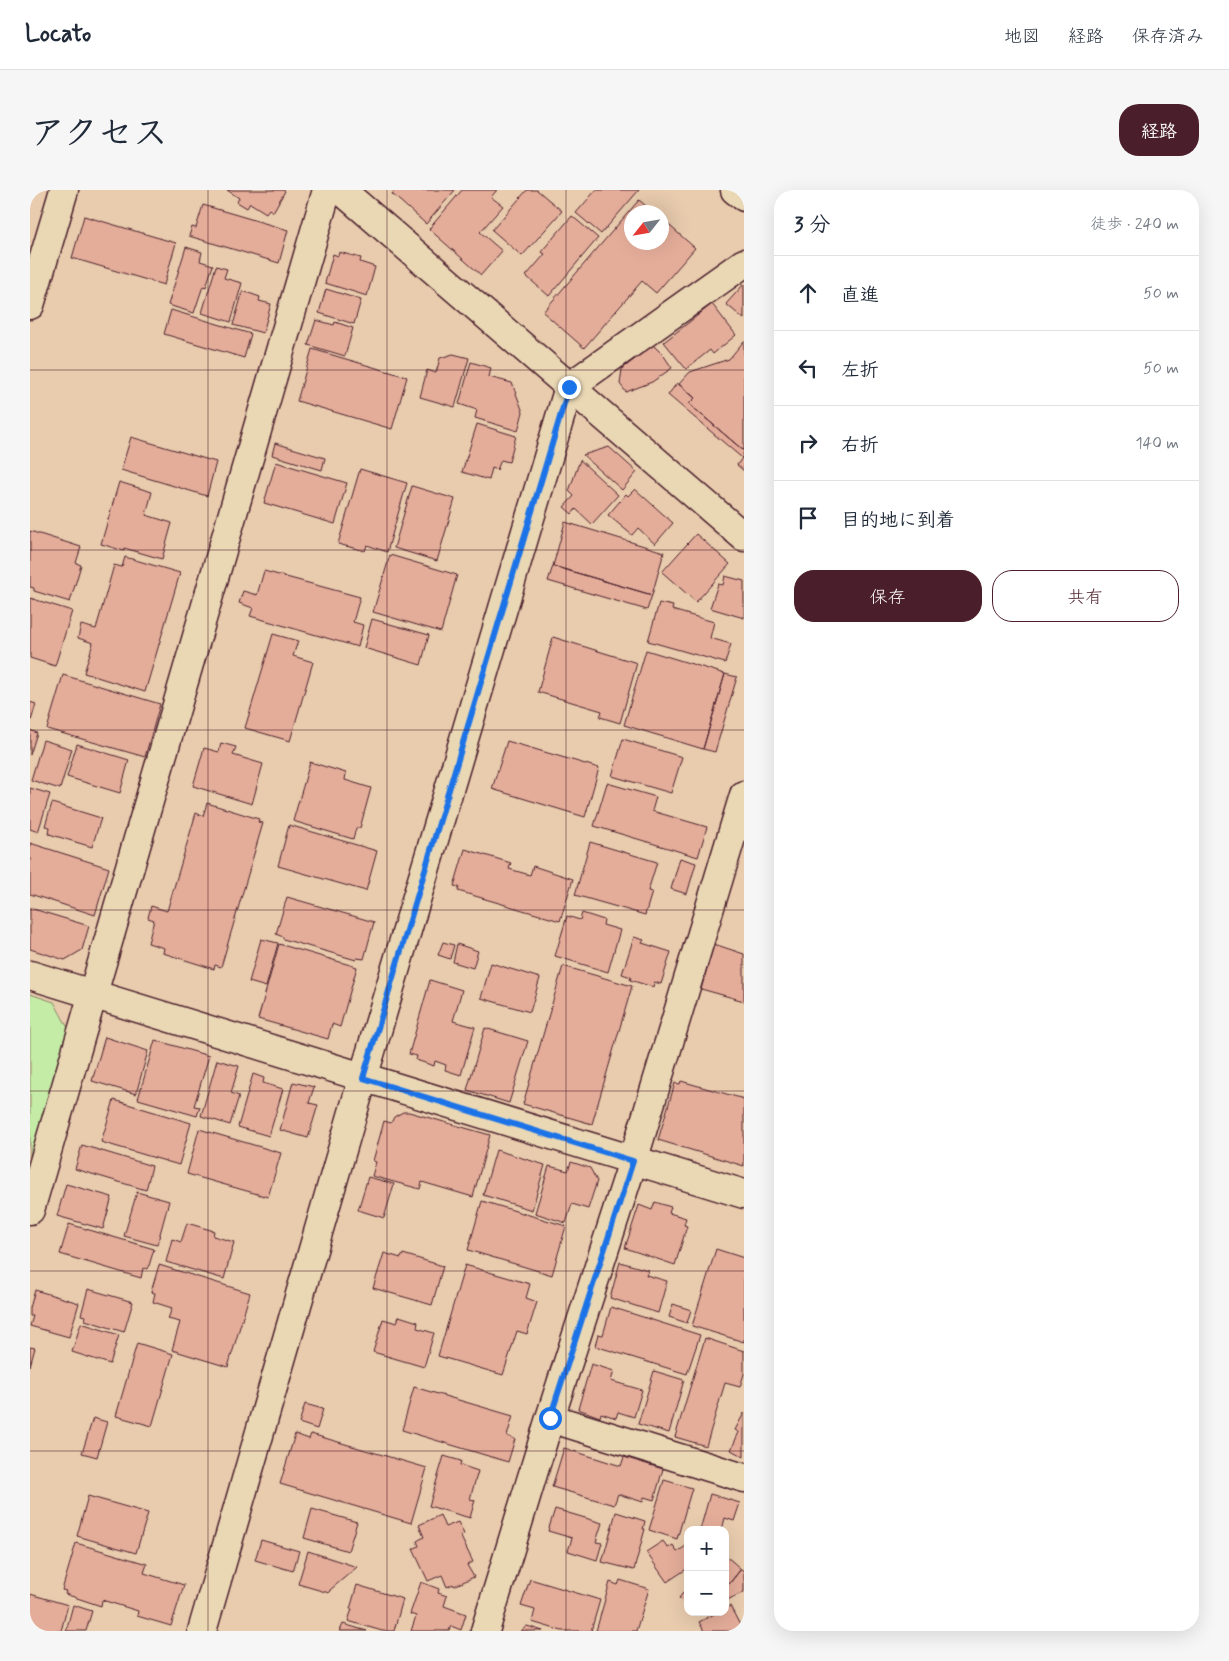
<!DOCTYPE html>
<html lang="ja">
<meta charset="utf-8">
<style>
body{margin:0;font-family:Mynerve,"Klee One",sans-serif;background:#f6f6f7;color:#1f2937}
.controls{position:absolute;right:15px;bottom:15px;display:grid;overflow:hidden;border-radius:10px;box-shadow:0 5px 20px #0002}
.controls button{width:45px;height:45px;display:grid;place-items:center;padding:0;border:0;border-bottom:1px solid #e0e1e3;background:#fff;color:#1f2937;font:25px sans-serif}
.compass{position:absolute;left:594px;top:15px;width:45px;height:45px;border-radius:50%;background:#fff;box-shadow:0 5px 20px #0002;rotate:239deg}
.stop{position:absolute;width:15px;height:15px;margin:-11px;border:4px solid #1a73e8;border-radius:50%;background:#fff}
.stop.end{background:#1a73e8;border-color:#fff;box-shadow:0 1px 5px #0008}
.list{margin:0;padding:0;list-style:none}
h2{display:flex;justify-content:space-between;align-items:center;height:65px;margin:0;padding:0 20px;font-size:21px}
h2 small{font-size:16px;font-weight:400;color:#747a83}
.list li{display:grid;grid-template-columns:32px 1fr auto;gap:15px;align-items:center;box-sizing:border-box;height:75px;padding:0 20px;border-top:1px solid #e0e1e3}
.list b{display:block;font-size:19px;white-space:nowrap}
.list em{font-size:16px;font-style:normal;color:#747a83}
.actions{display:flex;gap:10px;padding:15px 20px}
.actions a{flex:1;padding:11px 0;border:1px solid #4a1f2b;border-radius:20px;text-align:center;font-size:18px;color:#4a1f2b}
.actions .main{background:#4a1f2b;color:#fff}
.icon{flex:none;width:28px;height:28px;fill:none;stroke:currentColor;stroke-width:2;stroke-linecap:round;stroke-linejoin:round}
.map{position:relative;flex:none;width:714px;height:1441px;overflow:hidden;border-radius:20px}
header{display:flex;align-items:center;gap:30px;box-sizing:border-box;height:70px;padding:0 25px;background:#fff;border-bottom:1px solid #e0e1e3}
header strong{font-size:24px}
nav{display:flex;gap:28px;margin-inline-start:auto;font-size:18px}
.intro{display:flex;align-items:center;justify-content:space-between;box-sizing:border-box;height:120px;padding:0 30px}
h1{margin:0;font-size:35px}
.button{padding:12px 22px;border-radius:20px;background:#4a1f2b;color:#fff;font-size:18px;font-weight:700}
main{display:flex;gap:30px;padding:0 30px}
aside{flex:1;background:#fff;border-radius:20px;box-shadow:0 5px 20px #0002}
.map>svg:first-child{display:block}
.green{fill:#c5eca6;stroke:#888668}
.building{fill:#e4ad9a;stroke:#4a1f2b}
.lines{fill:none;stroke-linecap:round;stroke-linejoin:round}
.minor-casing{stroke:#4a1f2b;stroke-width:31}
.minor{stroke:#ead8b5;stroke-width:28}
.route{stroke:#1a73e8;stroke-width:6}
.grid{fill:none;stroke:#4a1f2b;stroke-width:1;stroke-opacity:0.55}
</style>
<header>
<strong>Locato</strong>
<nav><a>地図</a><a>経路</a><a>保存済み</a></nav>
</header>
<div class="intro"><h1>アクセス</h1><a class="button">経路</a></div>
<main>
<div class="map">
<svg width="714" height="1441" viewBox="0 0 714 1441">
<rect width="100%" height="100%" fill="#e9ccae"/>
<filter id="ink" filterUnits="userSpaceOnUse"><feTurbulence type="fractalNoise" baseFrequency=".02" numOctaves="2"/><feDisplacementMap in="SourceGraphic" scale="10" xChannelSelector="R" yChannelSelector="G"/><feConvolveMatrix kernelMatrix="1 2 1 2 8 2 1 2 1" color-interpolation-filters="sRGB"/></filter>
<g filter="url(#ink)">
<path class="green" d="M0 804 24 812 38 838 0 967Z"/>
<path class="building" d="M197 0H253L255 1 243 22 239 19 236 23 220 13 217 18 207 12 209 8Z
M365 0H425L396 34 362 4Z
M432 0H467L461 7 473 16 450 42 472 61 451 85 399 39Z
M497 0H507L532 21 492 66 462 40Z
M566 0H609L571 44 546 23Z
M609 10 623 22H602V52H632V29L665 58 626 103 612 91 554 158 513 122Z
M173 15 258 40 249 73 159 46 162 37 166 38Z
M54 26 146 53 134 95 42 68Z
M542 26 568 48 519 106 496 86 515 64 511 62Z
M156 57 172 62 170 71 183 75 176 97 173 96 164 123 138 115Z
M309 62 331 68 330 72 345 77 337 106 295 93 303 64 308 66Z
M186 76 197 79 194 88 212 93 201 132 172 123Z
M714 94V129L696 114Z
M296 99 331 110 324 134 289 123Z
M213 101 230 107 229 111 241 114 233 143 203 135Z
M682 114 706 145 683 164 680 160 656 179 634 152Z
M141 120 221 144 214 168 134 144Z
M286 130 304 135 305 132 323 138 315 166 278 155Z
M714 151V261L659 214 665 208 649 194 660 182 699 169Z
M623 155 634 166 642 178 622 192 596 202 590 194 592 179Z
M282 159 377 187 362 239 267 211Z
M423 164 439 168 425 217 390 207 397 180 406 183 410 168Z
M441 172 461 178 459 187 482 193 493 222 488 241 445 228 447 220 429 214Z
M647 193 665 208 659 214 714 261 712 268 638 205Z
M447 234 486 246 479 272 471 270 467 280 462 278 459 290 432 282Z
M101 247 186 272 177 306 91 280Z
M245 253 295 268 292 280 242 265Z
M579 257 607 282 592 300 553 265Z
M714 265V281L707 275Z
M550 270 588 305 562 334 546 319 542 324 534 317 544 306 539 301Z
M246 272 317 293 305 334 234 313Z
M330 279 377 293 357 362 337 355 335 361 308 354Z
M89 292 122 302 116 325 142 333 132 369 94 358V361L71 354Z
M382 296 425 309 407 371 364 358Z
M605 299 643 333 625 354 608 338 602 345 578 325 596 304 598 306Z
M535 332 634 362 622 405 523 376Z
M0 341 51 357 46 373 51 375 40 412 4 401V398L0 397Z
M666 344 700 374 666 412 632 382Z
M360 365 427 385 411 442 343 422Z
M95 367 150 383 115 502 54 483 63 453 48 448 51 435 66 439 84 375 92 377Z
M523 376 622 405 617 420 518 391Z
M234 381 330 407 323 432 333 435 328 457 220 426 223 418 209 413 213 401 227 405Z
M695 386 714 391V428L680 418 688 394 693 395Z
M0 408 42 421 25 476 0 468Z
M629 413 643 416 642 420 684 432 680 448 701 454 695 473 618 451Z
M342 429 399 445 391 475 334 458Z
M243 444 268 451 263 466 283 472 260 551 215 538Z
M523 447 607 473 590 533 570 527 572 521 508 502Z
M616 460 695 484 673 559 594 535Z
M695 484 707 487 685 562 673 559Z
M33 485 130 514 115 567 17 539Z
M0 512 6 514 1 531 0 530Z
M0 540 7 543 0 565Z
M593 549 652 567 641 603 582 586Z
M13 550 42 559 30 599 1 590Z
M477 551 569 578 555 627 462 599Z
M191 553 206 557 203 565 233 574 222 614 163 596 174 558 189 562Z
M47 554 99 570 90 603 37 587Z
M280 572 316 583 315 590 341 598 330 638H326L323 649 263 631Z
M577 593 626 607 622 621 677 637 668 667 564 636Z
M0 598 20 604 8 642 0 639Z
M22 613 71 628 62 657 19 644 20 637 15 636Z
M177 613 229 629 228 632 233 633 191 777 185 775 184 779 133 763 134 758 118 753 124 730 118 728 121 716 137 721 166 623 173 626Z
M259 635 347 661 336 701 248 676Z
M560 652 627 672 618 701 622 702 615 725 545 705Z
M0 653 79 678 65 725 0 704Z
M435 659 481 673 479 679 500 685 503 676 543 689 530 731 428 701 429 697 424 696Z
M650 668 666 673 657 704 641 699Z
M257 707 344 732 334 769 327 768 326 770 253 749V747L246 744Z
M0 718 59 736 52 760 35 770 0 759Z
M552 723 574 730 573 735 590 740 578 782 525 766 537 726 550 730Z
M604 747 614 750 612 753 641 762 631 794 624 792 623 797 600 790 601 787 592 784Z
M231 749 248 753 236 797 219 792Z
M413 752 424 755 420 769 408 765Z
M249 754 327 777 310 837 302 834 298 849 228 829Z
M427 754 448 761 443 778 423 772Z
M684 754 714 764V811L671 799Z
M461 773 510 788 500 822 451 808Z
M533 776 602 796 562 934 493 914Z
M400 790 432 800 423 831 445 837 431 885 415 880 416 875 405 871 404 876 386 870 387 866 379 864Z
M455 838 498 851 479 913 437 900Z
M75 847 118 861 106 904 62 891Z
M125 850 179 866 164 916 170 917 167 926 108 909Z
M187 870 209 876 201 903 209 906 200 935 171 926Z
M223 884 234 888 233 893 253 899 239 946 208 937Z
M651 891 714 909V976L628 950 645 893 650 894Z
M263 892 284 897 279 913 288 915 278 948 250 940Z
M84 910 161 933 149 975 71 952Z
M373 922H379L460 945 443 1007 392 992 390 999 342 986 346 972 343 971 354 931 361 933 364 927Z
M169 939 251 963 238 1007 157 984Z
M52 955 122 976 116 1000 45 979Z
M466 960 515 975 502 1020 453 1005Z
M541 972 560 978 567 991 558 1019 542 1014 536 1033 505 1023 519 976 538 981Z
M338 987 364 994 354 1028 328 1020Z
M36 994 82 1007 73 1039 27 1026Z
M107 1002 139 1011 127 1055 94 1046Z
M452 1011 536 1036 522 1085 438 1060Z
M625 1012 641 1017 639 1023 656 1028 654 1035 657 1036 645 1075 595 1058 609 1015 622 1020Z
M157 1033 184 1041 183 1046 204 1052 194 1089 136 1072 142 1049 151 1052Z
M39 1034 124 1059 118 1079 113 1078 111 1088 30 1064Z
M686 1059 714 1068V1152L662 1136Z
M354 1063 371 1068 373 1064 413 1076 402 1115 343 1098Z
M590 1072 618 1080 616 1085 637 1091 628 1123 580 1108Z
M129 1075 220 1103 198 1177 142 1160 150 1132 138 1129 142 1118 123 1112 125 1103 121 1102Z
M435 1075 500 1094 496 1108 507 1112 497 1144 487 1141 473 1185 408 1166Z
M58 1099 103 1112 94 1142 55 1130 56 1126 51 1125Z
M5 1100 49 1113 39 1147 0 1136 3 1126H0V1118Z
M643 1114 661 1120 657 1133 639 1127Z
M581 1117 670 1145 657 1184 565 1156 568 1144 573 1145Z
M369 1126 388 1132 387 1138 404 1143 394 1177 343 1162 353 1129 367 1133Z
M51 1133 89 1145 80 1174 42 1162Z
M675 1148 714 1161V1184L710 1197 695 1193 676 1256 645 1247Z
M107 1153 143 1164 122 1236 86 1226Z
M0 1157 5 1158 0 1176Z
M561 1174 584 1181 581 1191 612 1200 604 1227 588 1222 586 1228 571 1223 570 1227 548 1219Z
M624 1181 654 1190 639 1243 608 1234Z
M384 1197 483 1226 477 1246 485 1249 478 1272 372 1240Z
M275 1214 293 1219 287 1239 269 1233Z
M714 1223V1267L701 1260 709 1242 705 1240Z
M63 1228 77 1232 67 1267 52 1263Z
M265 1244 279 1249 281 1244 397 1278 381 1333 250 1294Z
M534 1258 591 1276 594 1267 633 1279 624 1310 614 1307 613 1312 588 1304 584 1315 522 1297Z
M414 1266 431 1271 430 1275 448 1281 440 1309 445 1310 440 1328 399 1316Z
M634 1290 662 1298 647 1349 619 1340Z
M680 1304 710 1313 704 1331 695 1328 692 1340H670Z
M58 1306 118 1323 106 1363 47 1346Z
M282 1319 327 1332 318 1361 274 1348Z
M525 1319 572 1333 566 1352 572 1353 567 1370 538 1361 542 1348 518 1341Z
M586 1322 615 1331 613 1339H615L604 1380 572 1372Z
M410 1325 415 1337 428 1332 434 1344 430 1345 443 1372 437 1375 444 1387 424 1396 423 1394 417 1397 412 1385 398 1391 383 1359 389 1356 387 1351 394 1347 389 1335Z
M231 1350 269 1361 263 1381 225 1370Z
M633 1351 638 1358 643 1355 647 1362 656 1356 658 1360V1378L637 1392 616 1362Z
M46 1353 117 1374 114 1383 154 1395 141 1436 107 1426 108 1421 72 1410 71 1416 35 1404 36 1401 32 1400Z
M278 1361 327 1377 300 1400 299 1403 268 1394Z
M695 1365 711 1379 695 1399Z
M711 1379 714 1381V1402L695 1411V1399Z
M500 1389 570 1410 561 1441H532L502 1432 505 1420 491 1416Z
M590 1390 619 1399 606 1441H566L580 1392 588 1395Z
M391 1392 409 1399 408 1403 417 1406 414 1416 436 1424 431 1440 421 1436 419 1441H381L386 1426 380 1424Z
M327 1395 373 1409 364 1441H352L318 1431 322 1419H320Z
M658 1397V1414L649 1408Z
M0 1404 38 1415 31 1441H0Z
M43 1415 62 1421 56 1441H36Z
M700 1416 713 1441H674L669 1432 688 1422H695V1419Z
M313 1434 337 1441H310Z
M497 1436 513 1441H491Z"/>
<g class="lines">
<defs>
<path id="minor" d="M311 0 714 347
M705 0 714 7
M0 115 34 0
M0 785 714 1004
M0 1020 297 0
M520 1228 714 1288
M172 1441 333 888 539 197 714 73
M455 1441 520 1228 603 971 714 605"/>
</defs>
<use href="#minor" class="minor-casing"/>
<use href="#minor" class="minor"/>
</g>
</g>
<g class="lines" filter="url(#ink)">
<path class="route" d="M520 1228 603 971 333 888 539 197"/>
</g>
<path class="grid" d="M178 0V1441M357 0V1441M536 0V1441M0 180H714M0 360H714M0 540H714M0 720H714M0 901H714M0 1081H714M0 1261H714"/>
</svg>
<div class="controls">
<button>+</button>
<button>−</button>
</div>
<svg class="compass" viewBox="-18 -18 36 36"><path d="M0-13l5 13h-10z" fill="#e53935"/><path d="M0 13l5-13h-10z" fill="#747a83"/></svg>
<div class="stop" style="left:520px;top:1228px"></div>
<div class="stop end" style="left:539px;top:197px"></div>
</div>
<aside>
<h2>3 分<small>徒歩 · 240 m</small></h2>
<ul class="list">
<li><svg class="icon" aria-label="ahead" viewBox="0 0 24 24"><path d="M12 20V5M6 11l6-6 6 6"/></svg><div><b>直進</b></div><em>50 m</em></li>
<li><svg class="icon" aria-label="left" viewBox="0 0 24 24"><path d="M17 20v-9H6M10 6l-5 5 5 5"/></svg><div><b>左折</b></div><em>50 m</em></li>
<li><svg class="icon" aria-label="right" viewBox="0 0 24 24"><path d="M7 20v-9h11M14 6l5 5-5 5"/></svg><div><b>右折</b></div><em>140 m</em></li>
<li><svg class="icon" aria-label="arrive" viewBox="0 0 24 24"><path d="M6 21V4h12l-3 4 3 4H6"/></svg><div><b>目的地に到着</b></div></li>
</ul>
<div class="actions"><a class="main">保存</a><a>共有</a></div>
</aside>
</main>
